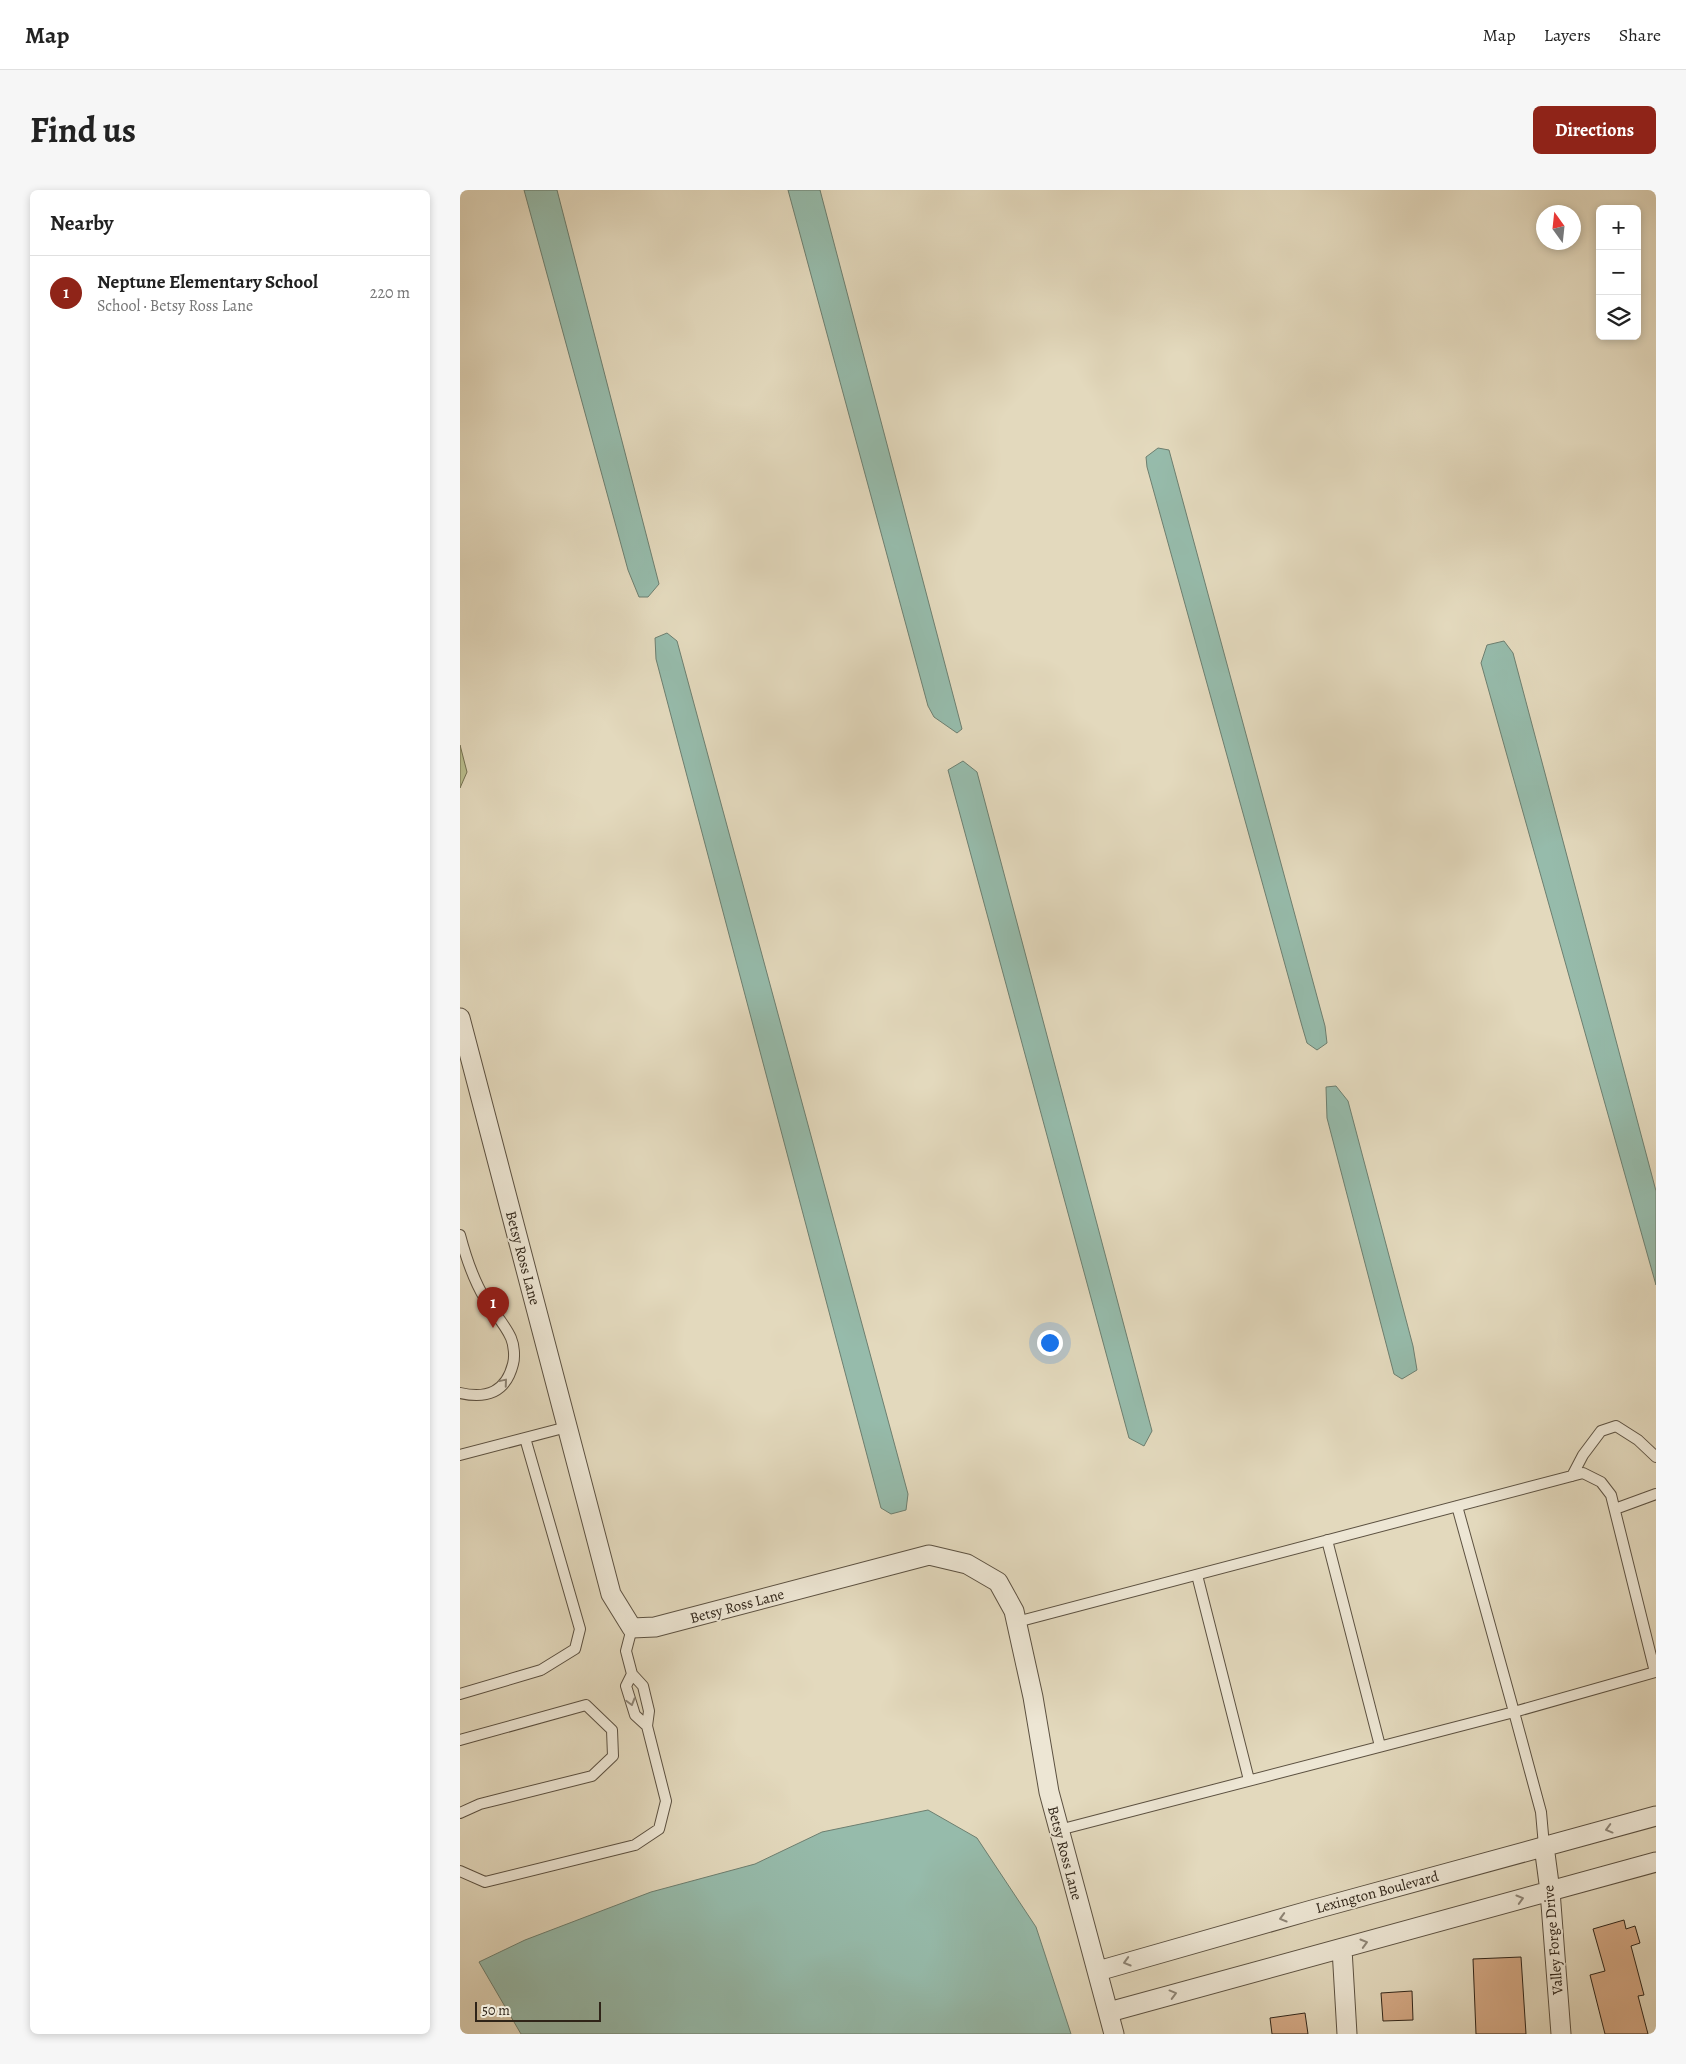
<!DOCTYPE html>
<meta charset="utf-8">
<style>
body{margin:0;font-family:Alegreya,serif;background:#f6f6f6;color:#222}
.controls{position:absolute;right:15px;top:15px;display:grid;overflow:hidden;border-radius:8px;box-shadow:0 2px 8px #0003}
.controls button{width:45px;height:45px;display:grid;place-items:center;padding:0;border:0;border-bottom:1px solid #e0e0e0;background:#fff;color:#222;font:25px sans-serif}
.compass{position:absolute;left:1076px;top:15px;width:45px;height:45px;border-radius:50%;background:#fff;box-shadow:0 2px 8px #0003;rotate:345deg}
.scale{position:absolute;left:15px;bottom:12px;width:126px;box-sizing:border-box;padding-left:5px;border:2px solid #2f2418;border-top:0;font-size:14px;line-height:18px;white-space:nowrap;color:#2f2418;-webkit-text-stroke:4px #ede6d4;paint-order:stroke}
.you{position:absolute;left:589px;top:1152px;width:18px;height:18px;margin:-12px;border:4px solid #fff;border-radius:50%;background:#1a73e8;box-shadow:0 0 0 8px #1a73e833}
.badge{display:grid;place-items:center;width:32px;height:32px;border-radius:50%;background:#8f2418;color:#fff;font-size:16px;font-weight:700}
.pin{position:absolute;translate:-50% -41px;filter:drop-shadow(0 1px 2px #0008)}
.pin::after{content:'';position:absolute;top:26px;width:18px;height:15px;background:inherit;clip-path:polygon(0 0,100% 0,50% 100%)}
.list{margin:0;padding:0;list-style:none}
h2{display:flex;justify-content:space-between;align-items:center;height:65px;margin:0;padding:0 20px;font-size:21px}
h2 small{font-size:16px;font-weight:400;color:#767676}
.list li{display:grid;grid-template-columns:32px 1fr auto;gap:15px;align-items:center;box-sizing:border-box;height:75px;padding:0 20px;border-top:1px solid #e0e0e0}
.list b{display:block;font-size:19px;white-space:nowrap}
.list p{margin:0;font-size:16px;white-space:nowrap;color:#767676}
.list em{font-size:16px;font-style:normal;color:#767676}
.icon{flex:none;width:28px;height:28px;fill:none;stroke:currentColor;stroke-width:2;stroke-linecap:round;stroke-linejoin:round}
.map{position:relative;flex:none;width:1196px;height:1844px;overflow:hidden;border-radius:8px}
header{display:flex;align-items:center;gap:30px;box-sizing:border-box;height:70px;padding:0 25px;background:#fff;border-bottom:1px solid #e0e0e0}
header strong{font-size:24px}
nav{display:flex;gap:28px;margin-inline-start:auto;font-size:18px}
.intro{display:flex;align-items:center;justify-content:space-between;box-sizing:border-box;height:120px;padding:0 30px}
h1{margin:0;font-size:35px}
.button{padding:12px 22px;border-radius:8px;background:#8f2418;color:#fff;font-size:18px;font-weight:700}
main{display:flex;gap:30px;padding:0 30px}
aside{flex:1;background:#fff;border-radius:8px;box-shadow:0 2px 8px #0003}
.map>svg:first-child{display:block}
.green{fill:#b9be8d;stroke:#747152}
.water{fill:#96bbab;stroke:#6d7f70}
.building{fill:#d4a884;stroke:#2f2418}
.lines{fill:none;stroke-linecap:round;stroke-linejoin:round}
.service-casing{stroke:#5c5141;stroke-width:12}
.minor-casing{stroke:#5c5141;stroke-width:21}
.service{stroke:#ede6d4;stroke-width:10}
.minor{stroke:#ede6d4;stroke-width:19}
.oneway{stroke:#8e8576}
.labels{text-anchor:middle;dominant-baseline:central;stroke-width:4;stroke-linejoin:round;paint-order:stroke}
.street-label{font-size:15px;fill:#2f2418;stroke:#ede6d4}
</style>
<header>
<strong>Map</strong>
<nav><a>Map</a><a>Layers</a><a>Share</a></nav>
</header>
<div class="intro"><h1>Find us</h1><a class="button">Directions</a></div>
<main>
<aside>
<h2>Nearby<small></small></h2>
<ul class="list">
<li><span class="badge">1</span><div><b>Neptune Elementary School</b><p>School · Betsy Ross Lane</p></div><em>220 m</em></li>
</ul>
</aside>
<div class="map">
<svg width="1196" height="1844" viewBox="0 0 1196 1844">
<rect width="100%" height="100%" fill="#e3d9bd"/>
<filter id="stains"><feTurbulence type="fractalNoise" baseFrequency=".004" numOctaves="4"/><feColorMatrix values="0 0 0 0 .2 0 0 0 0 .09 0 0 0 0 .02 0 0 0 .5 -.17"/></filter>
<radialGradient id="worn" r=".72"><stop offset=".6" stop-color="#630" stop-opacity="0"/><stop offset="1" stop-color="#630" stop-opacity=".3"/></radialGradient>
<path class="green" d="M0 555 7 582 0 598Z"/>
<path class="water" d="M64 0H97L199 394 188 407H179L168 380Z
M328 0H360L502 539 497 543 474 527 468 516Z
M698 258 709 260 865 836 867 853 857 860 847 853 842 836 687 277 686 267Z
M207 443 217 451 448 1304 446 1320 431 1324 421 1318 196 469 195 448Z
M1044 451 1053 463 1196 1001V1095L1021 473 1027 455Z
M503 571 517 582 692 1241 684 1256 669 1248 495 606 488 580Z
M876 896 888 911 953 1156 957 1180 942 1189 934 1184 867 928 866 897Z
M468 1620 517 1648 576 1737 611 1844H61L19 1772 65 1750 191 1702 295 1674 362 1642Z"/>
<path class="building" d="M1164 1730 1166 1739 1175 1736 1180 1753 1171 1756 1184 1805 1178 1806 1188 1844H1145L1130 1785 1145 1781 1133 1739Z
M1061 1767 1066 1844H1016L1013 1769Z
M952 1801 953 1830 923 1831 921 1803Z
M845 1823 848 1844H812L810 1828Z"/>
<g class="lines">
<defs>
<path id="service" d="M0 1045C6 1068 13 1089 25 1109 33 1122 45 1134 51 1148 54 1155 55 1167 53 1174 46 1202 27 1209 0 1203
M0 1265 107 1237
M1112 1286 1123 1265 1141 1241 1156 1236 1178 1250 1196 1267
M1155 1319 1196 1304
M867 1350 920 1556
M737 1385 789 1590
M557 1432 1123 1283 1141 1292 1151 1305 1195 1482 1054 1522 1081 1622 1084 1656
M172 1484 166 1496 175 1525 187 1536
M0 1504 81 1480 115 1459 120 1439 65 1248
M0 1550 126 1515 152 1540 153 1566 132 1586 20 1614 0 1623
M599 1640 1054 1522 997 1316
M0 1681 25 1692 175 1655 199 1639 206 1611 187 1536 189 1521 183 1496 172 1484 166 1461 172 1438"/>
<path id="minor" d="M0 828 151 1404 172 1438 195 1437 469 1365 507 1374 538 1392 554 1421 573 1507 589 1602 654 1844
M1084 1656 1090 1701 1101 1844
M882 1759 887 1844
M638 1781 852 1720 1196 1626
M649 1822 1196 1672"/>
</defs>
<use href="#service" class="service-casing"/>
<use href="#minor" class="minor-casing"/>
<use href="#service" class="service"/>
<use href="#minor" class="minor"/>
</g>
<defs><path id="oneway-chevron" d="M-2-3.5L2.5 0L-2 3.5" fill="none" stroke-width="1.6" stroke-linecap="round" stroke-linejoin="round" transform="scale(1.25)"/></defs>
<g class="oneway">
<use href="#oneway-chevron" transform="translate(44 1192) rotate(-50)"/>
<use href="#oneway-chevron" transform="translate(171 1512) rotate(74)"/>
<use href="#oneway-chevron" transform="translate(1149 1639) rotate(165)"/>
<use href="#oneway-chevron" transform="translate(1060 1709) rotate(-16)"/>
<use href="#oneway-chevron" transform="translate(823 1728) rotate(164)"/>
<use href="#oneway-chevron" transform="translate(904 1753) rotate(-16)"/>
<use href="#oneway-chevron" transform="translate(667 1772) rotate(164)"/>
<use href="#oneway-chevron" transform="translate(713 1804) rotate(-15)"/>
</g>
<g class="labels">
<g class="street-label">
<text transform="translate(63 1068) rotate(75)">Betsy Ross Lane</text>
<text transform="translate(277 1416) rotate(-15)">Betsy Ross Lane</text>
<text transform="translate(605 1663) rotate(75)">Betsy Ross Lane</text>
<text transform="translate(917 1702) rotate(-15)">Lexington Boulevard</text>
<text transform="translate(1093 1750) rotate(-95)">Valley Forge Drive</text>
</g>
</g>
<rect width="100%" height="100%" filter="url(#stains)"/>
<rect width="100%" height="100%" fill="url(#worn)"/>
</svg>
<div class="controls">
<button>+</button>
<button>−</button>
<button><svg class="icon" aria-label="layers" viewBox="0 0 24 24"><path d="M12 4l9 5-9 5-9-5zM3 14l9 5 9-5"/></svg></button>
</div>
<svg class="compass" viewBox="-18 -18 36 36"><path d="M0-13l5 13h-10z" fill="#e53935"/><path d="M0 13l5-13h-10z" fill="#767676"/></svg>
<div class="scale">50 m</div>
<div class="you"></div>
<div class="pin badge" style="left:33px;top:1138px">1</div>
</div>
</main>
